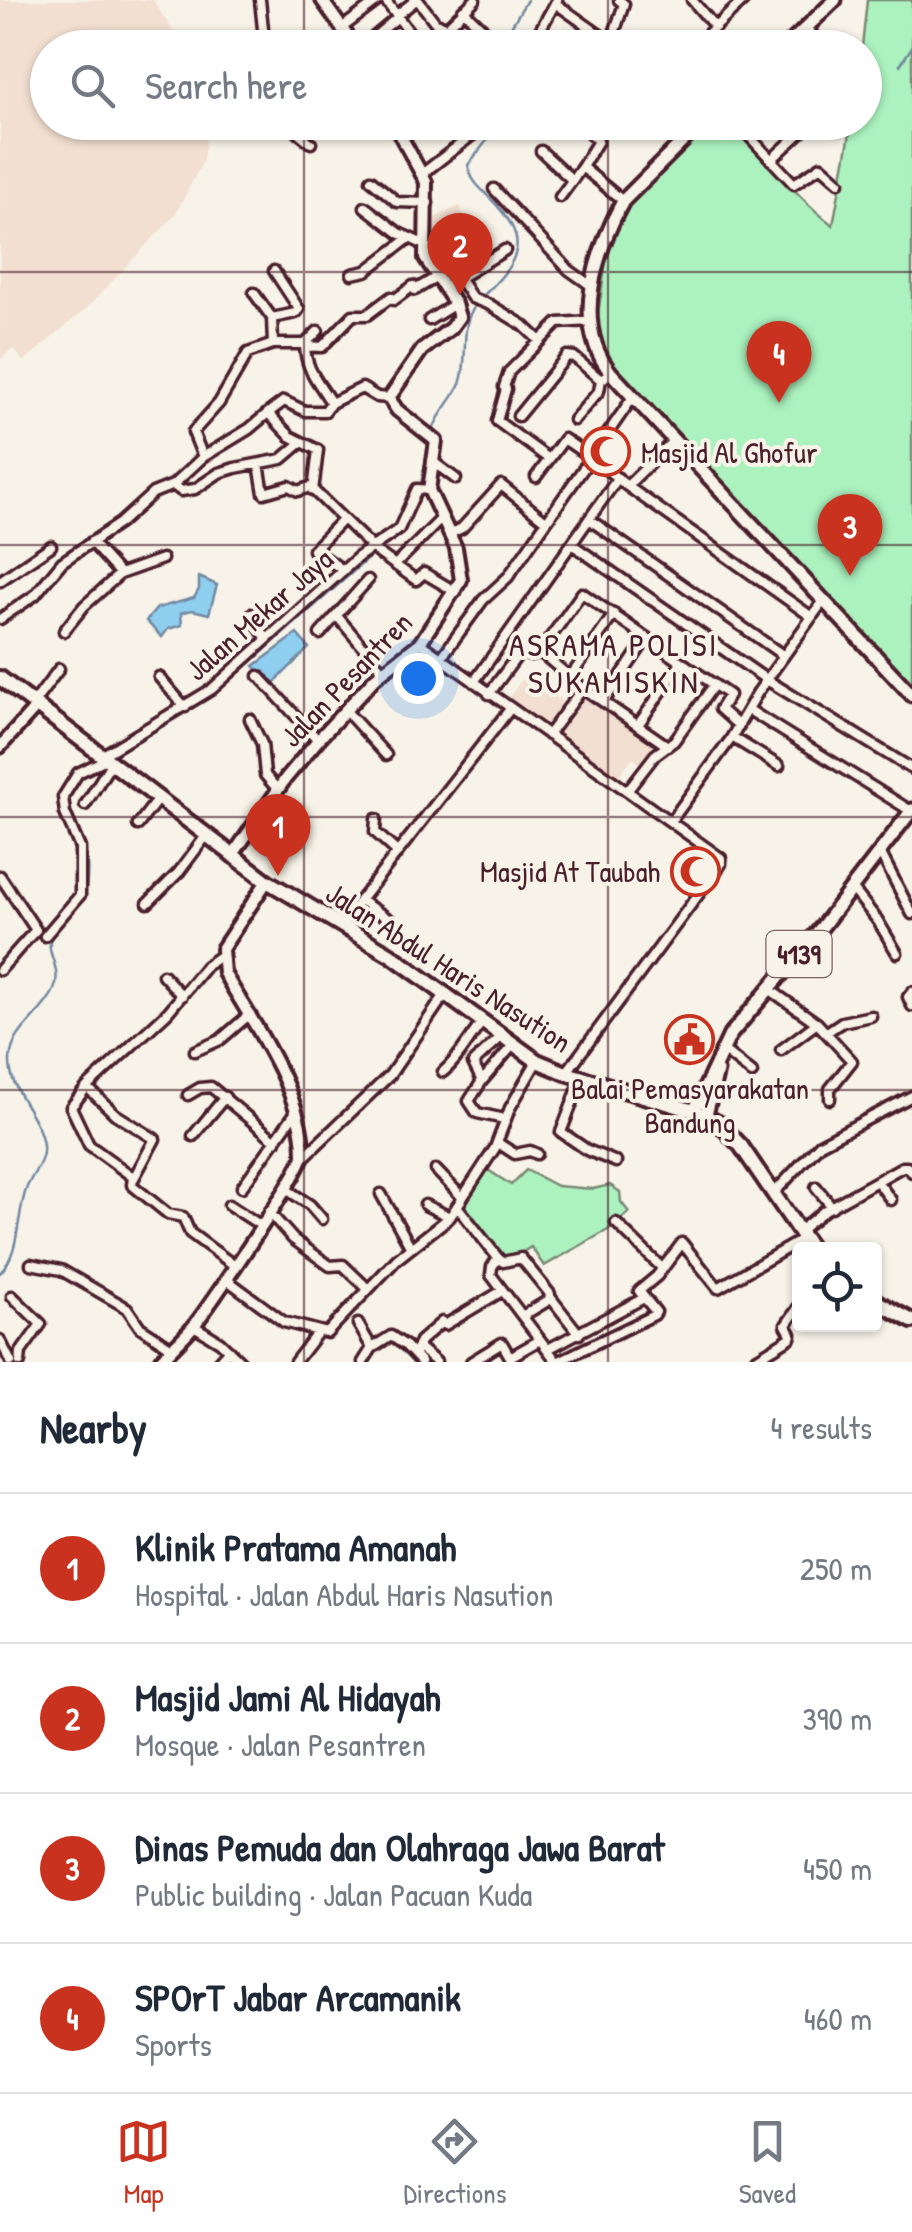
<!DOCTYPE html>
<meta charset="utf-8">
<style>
body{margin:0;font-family:"Patrick Hand",sans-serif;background:#f6f6f7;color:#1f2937}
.controls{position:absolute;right:30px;bottom:30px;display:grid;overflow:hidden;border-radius:10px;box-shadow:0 2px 8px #0004}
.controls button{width:90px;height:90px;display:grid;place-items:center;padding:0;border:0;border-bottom:2px solid #e0e1e3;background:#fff;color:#1f2937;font:50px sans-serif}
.you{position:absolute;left:418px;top:678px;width:35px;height:35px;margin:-25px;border:8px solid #fff;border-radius:50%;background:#1a73e8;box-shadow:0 0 0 15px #1a73e833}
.badge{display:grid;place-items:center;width:65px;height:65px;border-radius:50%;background:#c8321e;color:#fff;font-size:32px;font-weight:700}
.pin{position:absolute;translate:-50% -82px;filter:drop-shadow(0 2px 5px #0008)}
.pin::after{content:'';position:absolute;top:52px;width:35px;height:30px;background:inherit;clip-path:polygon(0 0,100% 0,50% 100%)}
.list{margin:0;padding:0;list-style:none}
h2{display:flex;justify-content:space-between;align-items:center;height:130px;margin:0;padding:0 40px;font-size:42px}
h2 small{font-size:32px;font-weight:400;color:#747a83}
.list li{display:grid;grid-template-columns:65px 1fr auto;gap:30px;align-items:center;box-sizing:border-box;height:150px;padding:0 40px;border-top:2px solid #e0e1e3}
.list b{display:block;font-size:38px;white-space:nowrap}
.list p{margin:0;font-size:32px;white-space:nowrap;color:#747a83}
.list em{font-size:32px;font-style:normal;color:#747a83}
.icon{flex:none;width:55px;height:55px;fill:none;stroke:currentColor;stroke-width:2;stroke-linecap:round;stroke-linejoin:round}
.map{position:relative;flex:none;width:912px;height:1362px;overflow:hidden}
.search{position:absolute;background:#fff;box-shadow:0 2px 8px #0004;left:30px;right:30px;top:30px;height:110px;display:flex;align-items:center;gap:25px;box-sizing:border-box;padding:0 35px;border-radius:55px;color:#747a83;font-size:38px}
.sheet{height:730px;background:#fff}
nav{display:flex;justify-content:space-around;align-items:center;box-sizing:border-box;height:140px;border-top:2px solid #e0e1e3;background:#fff;font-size:28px;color:#747a83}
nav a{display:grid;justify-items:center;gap:5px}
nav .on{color:#c8321e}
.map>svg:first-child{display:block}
.built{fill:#f2dfd1}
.green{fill:#abf2be;stroke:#7a8874;stroke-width:2.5}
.water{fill:#8eceef;stroke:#7388a1;stroke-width:2.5}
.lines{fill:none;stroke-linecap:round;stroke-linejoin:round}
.stream{stroke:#7388a1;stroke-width:2.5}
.street-casing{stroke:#4a1f2b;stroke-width:15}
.secondary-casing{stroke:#4a1f2b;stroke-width:18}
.primary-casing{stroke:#4a1f2b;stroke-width:19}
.highway-casing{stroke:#4a1f2b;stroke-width:20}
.street{stroke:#f7f3e8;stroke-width:8}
.secondary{stroke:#f7f3e8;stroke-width:10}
.primary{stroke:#f7f3e8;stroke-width:11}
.highway{stroke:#f7f3e8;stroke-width:12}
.grid{fill:none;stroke:#4a1f2b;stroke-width:2.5;stroke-opacity:0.55}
.labels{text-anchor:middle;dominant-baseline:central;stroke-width:8;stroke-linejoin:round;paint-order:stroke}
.shield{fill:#f7f3e8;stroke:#7e5f64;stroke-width:2.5}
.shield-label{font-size:28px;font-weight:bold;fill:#4a1f2b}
.poi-label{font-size:30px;fill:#4a1f2b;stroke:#f7f3e8;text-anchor:start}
.street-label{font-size:30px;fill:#4a1f2b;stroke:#f7f3e8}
.neighbourhood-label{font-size:32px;letter-spacing:2.5px;fill:#4a1f2b;stroke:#f7f3e8}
</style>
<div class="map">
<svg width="912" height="1362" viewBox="0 0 912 1362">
<rect width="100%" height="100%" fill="#f7f3e8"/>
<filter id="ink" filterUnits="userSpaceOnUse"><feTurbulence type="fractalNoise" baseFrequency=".01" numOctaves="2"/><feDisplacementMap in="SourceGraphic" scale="20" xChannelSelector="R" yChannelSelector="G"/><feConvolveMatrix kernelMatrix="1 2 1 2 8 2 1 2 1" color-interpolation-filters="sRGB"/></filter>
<g filter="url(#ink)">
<path class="built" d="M0 0H153L183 47 48 48V122L208 123 203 161 175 215 86 309 23 362 14 348 0 359Z
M460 206 474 238 471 240 474 247 449 259 439 239 426 243 429 220Z
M525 675 566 704 547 730 506 702Z
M587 694 660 745 645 766 632 758 618 777 554 733 580 696Z"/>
<path class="green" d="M867 0H912V685L676 438 615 369 595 334 611 227 624 202 708 123H734C767 156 795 197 833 225L852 123 864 122 862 47Z
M485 1168 511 1185 526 1170 557 1186 593 1189 610 1185 620 1192 621 1202 629 1212 608 1230 544 1266 531 1247 508 1261 460 1206Z"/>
<path class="water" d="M199 577 217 585 209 614 192 610 181 613 182 625 168 629 162 637 146 621 157 608 194 598 199 589Z
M297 634 309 648 272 685 254 666Z"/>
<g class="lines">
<path class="stream" d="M498 48 527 0
M900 65 912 47
M481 298C520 260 533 241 489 197 477 185 472 182 468 165L501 122
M432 434C437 414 452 402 460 384 470 357 458 327 476 304
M420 488 430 442
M405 525 412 510
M380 549 397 535
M112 757 213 696 373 554
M0 1273C21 1252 16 1214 27 1187 33 1172 45 1162 43 1145 39 1114 9 1093 10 1060 12 1029 42 1016 54 990 63 968 45 954 51 938 59 919 82 910 86 889 88 876 88 856 84 843 78 825 68 812 69 793"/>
<defs>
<path id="street" d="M260 0 265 48
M385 0 421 48
M418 0 451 43
M692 0 715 27
M555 3 610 42
M463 10 484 30
M397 15 416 0
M439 24 473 48
M343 27 379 0
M806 27 824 48
M446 28 475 0
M361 48 398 17
M398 48 412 36
M530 48 557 0
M609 48 624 4 619 0
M693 48 744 0
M285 122 311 143
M577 122 598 141 582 167 623 201
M736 122 794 184 821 166 839 182
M402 138 423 122
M541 151 571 179
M771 160 812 122
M422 174 489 122
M371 180 397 202 428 203
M494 189 569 270 593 287
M560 197 582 167
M365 207 399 233 423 244
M352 274 366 271 408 239
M459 278 472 298 490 305 523 325 540 341
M445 287 505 250
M254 293 272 318 273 344
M272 318 296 313 299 309 274 271
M429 320 455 304
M318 331 305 344C305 370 319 382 331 403
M305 346 322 347 353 315H367L391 297 394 300 413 286 415 290 437 277
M268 413 284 401 305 411H325L331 403 362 388 377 397 389 398
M518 416 567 356 574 357 601 380 611 373
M574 420 599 391 601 380
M590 456 627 486 812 617
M203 457 249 429 268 413 290 436 318 450 313 491
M549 459 497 421 506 389 504 387 509 372 558 323 590 321
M432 461 456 479
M259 464 264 493 289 486 298 491 310 487 377 552 416 580 424 573 456 592
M536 477 564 439 590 457
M173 485 203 457 193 432 219 403 248 353 273 344H305
M627 486 674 440
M342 520 313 550C323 559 333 561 343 571
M590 520 784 656
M450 534 462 528 501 485 546 521
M91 542 120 574 162 559
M573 545 767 680 912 769
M395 565 441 519
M0 581 51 546
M251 614 266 638
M337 616 384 672
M0 619 35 595 62 562 120 523 153 493 173 485 181 491 195 489 219 473 235 468 282 459 302 442
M64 631 84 606 120 574
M320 634 368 580
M420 643 721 858V864L566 1073
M540 652 582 593 729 695 720 709 739 726
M441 658 483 600 508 577 633 397
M259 676 318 740
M571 676 614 614
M159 677 185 707
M474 682 618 478
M489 694 520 652 531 655 540 652 583 688 666 745
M604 701 647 638
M33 704 59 669
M749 710 911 811
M346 711 386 755
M250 719 262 744 265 775 278 790
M638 725 682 662
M548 735 583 688
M732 737 779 766
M103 755 212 689 358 557 399 529 417 489 429 490
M628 790 655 755 674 741 714 685
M85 805 110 765
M376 819 375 832 397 852
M671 821 730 740 758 692 824 600
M138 825 157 800
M879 850 912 914
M0 876 36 930C23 943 13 956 0 970
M852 888 878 921 897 953
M360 900 390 920
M148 903 179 872 206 836
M340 926 510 709
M45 936 80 895V848L65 813 63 797 78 773 104 760
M220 956 206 966 168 1012 87 1087 71 1107 89 1145 133 1177 132 1185 168 1214 183 1217 190 1233 235 1266
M163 975 182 996
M769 989 817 1023 852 1061 830 1089V1099
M912 992 908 997 912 1006
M827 1032 842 1022 871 1016
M723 1050 752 1073
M781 1050 817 1023
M195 1051 220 1040 250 1014
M443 1072C460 1058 468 1039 483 1021
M582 1078 561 1132 587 1150 616 1162
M482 1081 513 1045
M87 1087 115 1114 155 1139 134 1178
M188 1095 200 1088 211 1087 276 1141
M500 1118 477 1113 469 1101 482 1081 473 1063 502 1036
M193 1136 225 1097
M498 1143 515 1154 530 1151 537 1154
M303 1158 390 1075 446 993
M436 1170 462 1197
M877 1181 891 1200
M242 1187 295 1113
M816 1187 832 1207
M286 1189 310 1205 322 1219
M381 1194 411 1248
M773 1194 820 1144 912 1096
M229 1205 260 1225
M425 1205 450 1217
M457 1206 498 1258 503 1262 521 1258 550 1294 549 1300 524 1315
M269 1212 293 1239 330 1266 343 1265 368 1289
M616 1223 661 1267
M798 1232 825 1210 902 1167H907L912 1172
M498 1258 492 1267 491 1275 557 1362
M31 1264 61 1270 127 1308 140 1327 172 1348
M226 1279 284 1322 327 1333 397 1259 450 1217 495 1148 510 1108 537 1061
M12 1296 41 1324 21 1352 20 1362
M551 1298 579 1334
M358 1324 372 1348 363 1362
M194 1326 220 1342 241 1362
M0 1340 11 1362
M418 1347 436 1362
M372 1348 391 1336 406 1346 421 1362
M548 1349 644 1298
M415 1354 420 1341 442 1322 445 1325 502 1291
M218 1362 229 1350
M295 1362 318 1332
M471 1362 502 1343 510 1357 540 1340
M557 1362 654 1315 656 1312 639 1291 657 1276 682 1243 718 1288 803 1239
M751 1362 790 1338 791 1334 786 1325 800 1305"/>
<path id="secondary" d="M322 0 356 48
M0 747 36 707
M232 856 286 778 318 740 375 678 420 643 461 580 456 548 429 490 436 441 397 410 389 398 422 350 451 328 459 317 455 304 425 258 426 182 393 122
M159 1362C171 1349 185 1337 196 1323 211 1303 303 1169 303 1155 304 1094 253 1023 224 973L222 949 267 881"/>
<path id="primary" d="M785 48 835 0
M702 122 623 201C596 251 571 324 611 373L912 695
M694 1111 730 1035 821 928 912 810
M706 1115 717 1071"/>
<path id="highway" d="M0 678 267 881 391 955 537 1061 566 1073 694 1111 720 1124 741 1146 812 1250
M874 1300 912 1321"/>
</defs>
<use href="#street" class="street-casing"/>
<use href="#secondary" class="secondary-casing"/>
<use href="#primary" class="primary-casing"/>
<use href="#highway" class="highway-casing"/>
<use href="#street" class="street"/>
<use href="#secondary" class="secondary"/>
<use href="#primary" class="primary"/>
<use href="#highway" class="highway"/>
</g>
</g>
<path class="grid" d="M304 0V48M608 0V48M304 122V1362M608 122V1362M0 272H912M0 545H912M0 817H912M0 1090H912"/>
<defs>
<symbol id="mosque-ring" viewBox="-11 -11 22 22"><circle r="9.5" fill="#f7f3e8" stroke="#c8321e" stroke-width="1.5"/><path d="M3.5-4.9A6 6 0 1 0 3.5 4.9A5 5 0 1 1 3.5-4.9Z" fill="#c8321e"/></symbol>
<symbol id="civic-ring" viewBox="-11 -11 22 22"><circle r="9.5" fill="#f7f3e8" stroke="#c8321e" stroke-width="1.5"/><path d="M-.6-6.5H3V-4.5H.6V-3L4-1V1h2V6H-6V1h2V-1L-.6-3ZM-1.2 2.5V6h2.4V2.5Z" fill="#c8321e"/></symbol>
</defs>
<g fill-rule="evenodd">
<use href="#mosque-ring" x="578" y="424" width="55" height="55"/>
<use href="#mosque-ring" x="668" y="844" width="55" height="55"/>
<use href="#civic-ring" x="662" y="1012" width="55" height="55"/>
</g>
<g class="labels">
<rect class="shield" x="766.5" y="931" width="65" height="46" rx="8"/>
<g class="shield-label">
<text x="799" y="954">4139</text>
</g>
<g class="poi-label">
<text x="641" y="452">Masjid Al Ghofur</text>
<text x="660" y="871" text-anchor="end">Masjid At Taubah</text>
<text x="690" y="1088" text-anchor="middle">Balai Pemasyarakatan<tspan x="690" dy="34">Bandung</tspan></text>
</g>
<g class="street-label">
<text transform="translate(259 614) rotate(-41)">Jalan Mekar Jaya</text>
<text transform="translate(346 679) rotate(-46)">Jalan Pesantren</text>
<text transform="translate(449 967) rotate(33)">Jalan Abdul Haris Nasution</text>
</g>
<g class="neighbourhood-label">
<text x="614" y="644">ASRAMA POLISI<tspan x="614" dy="37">SUKAMISKIN</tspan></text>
</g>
</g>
</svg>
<div class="controls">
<button><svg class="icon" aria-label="locate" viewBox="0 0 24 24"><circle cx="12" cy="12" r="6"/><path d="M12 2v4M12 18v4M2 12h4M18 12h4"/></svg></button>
</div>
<div class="you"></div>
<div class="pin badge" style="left:278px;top:876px">1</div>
<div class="pin badge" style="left:460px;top:295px">2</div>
<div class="pin badge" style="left:850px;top:576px">3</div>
<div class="pin badge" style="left:779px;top:403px">4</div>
<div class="search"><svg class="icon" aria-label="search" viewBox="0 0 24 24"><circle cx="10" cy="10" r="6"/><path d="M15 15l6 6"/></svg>Search here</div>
</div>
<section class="sheet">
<h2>Nearby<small>4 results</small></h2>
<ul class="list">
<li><span class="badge">1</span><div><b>Klinik Pratama Amanah</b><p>Hospital · Jalan Abdul Haris Nasution</p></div><em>250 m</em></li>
<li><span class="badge">2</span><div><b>Masjid Jami Al Hidayah</b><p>Mosque · Jalan Pesantren</p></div><em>390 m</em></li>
<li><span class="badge">3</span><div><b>Dinas Pemuda dan Olahraga Jawa Barat</b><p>Public building · Jalan Pacuan Kuda</p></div><em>450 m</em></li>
<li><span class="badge">4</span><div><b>SPOrT Jabar Arcamanik</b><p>Sports</p></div><em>460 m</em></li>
</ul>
</section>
<nav>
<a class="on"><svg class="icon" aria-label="map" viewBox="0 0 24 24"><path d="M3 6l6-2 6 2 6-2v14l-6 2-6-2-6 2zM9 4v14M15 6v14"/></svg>Map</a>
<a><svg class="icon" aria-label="directions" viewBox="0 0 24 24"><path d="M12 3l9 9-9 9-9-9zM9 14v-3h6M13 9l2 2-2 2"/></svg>Directions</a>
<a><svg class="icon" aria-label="saved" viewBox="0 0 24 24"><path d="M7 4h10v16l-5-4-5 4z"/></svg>Saved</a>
</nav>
